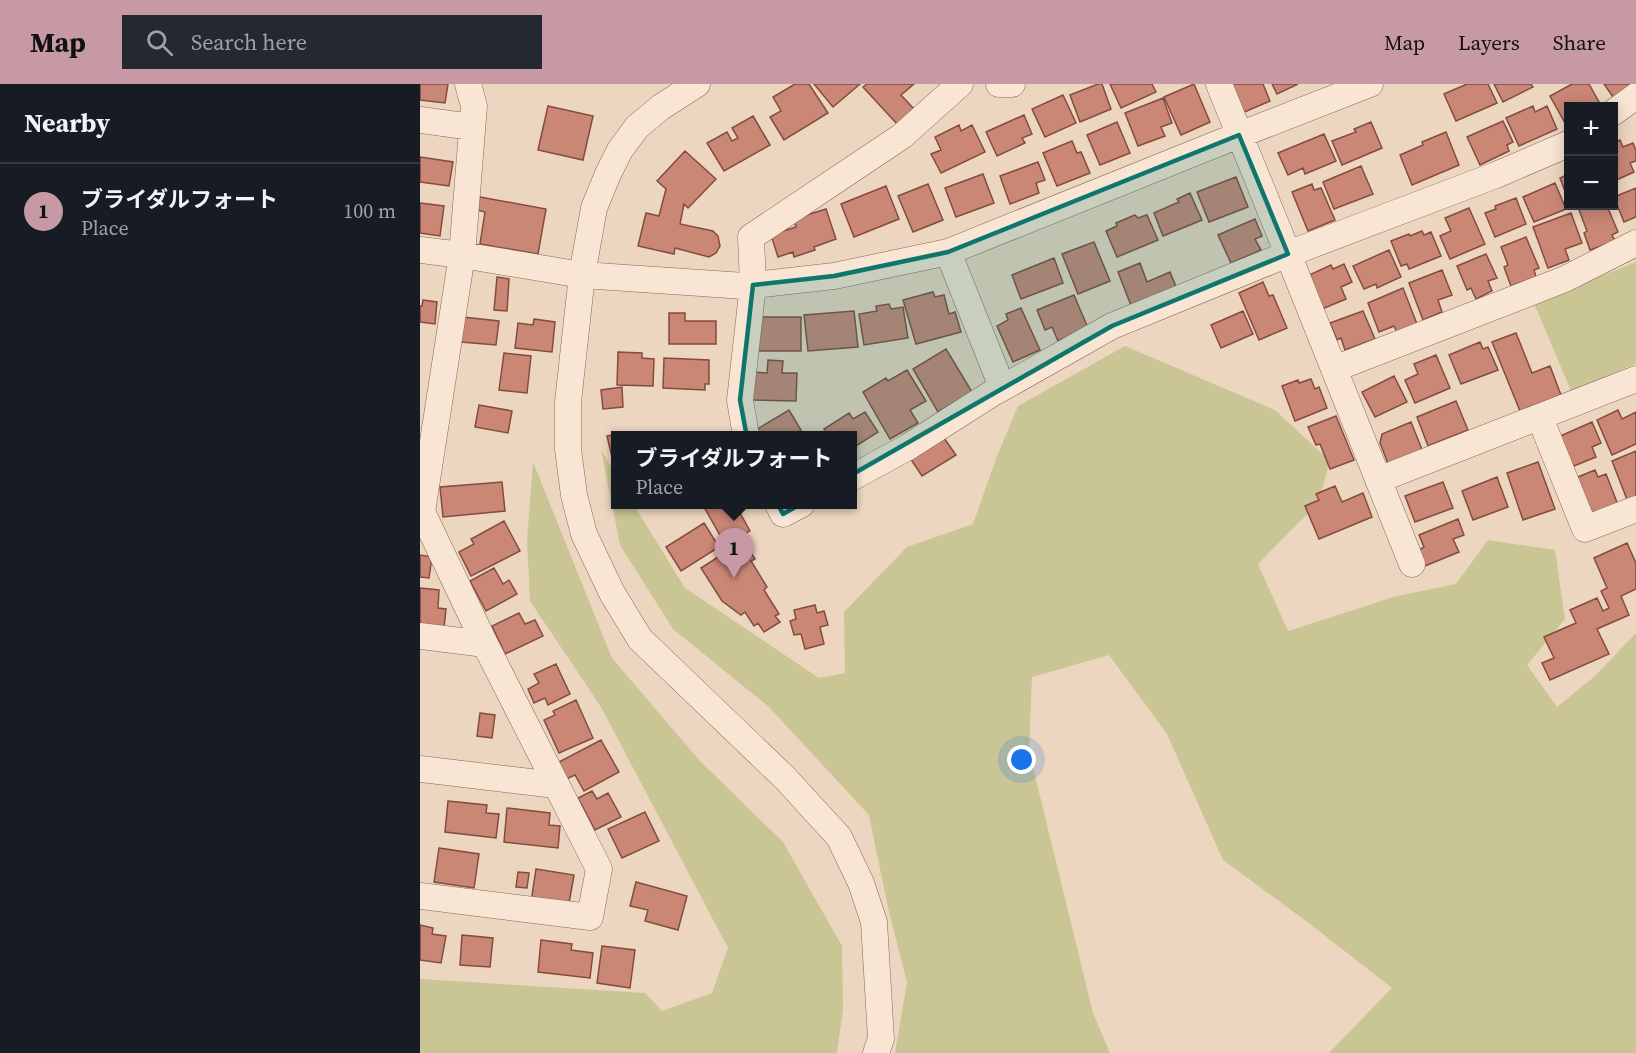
<!DOCTYPE html>
<meta charset="utf-8">
<style>
body{margin:0;font-family:"Source Serif 4","Noto Sans JP",serif;background:#242831;color:#f1f3f6}
.controls{position:absolute;right:18px;top:18px;display:grid;overflow:hidden;border-radius:0px;box-shadow:0 3px 15px #0003}
.controls button{width:54px;height:54px;display:grid;place-items:center;padding:0;border:0;border-bottom:2px solid #363941;background:#171b24;color:#f1f3f6;font:30px sans-serif}
.you{position:absolute;left:602px;top:676px;width:21px;height:21px;margin:-15px;border:4px solid #fff;border-radius:50%;background:#1a73e8;box-shadow:0 0 0 9px #1a73e833}
.badge{display:grid;place-items:center;width:39px;height:39px;border-radius:50%;background:#c799a5;color:#111;font-size:20px;font-weight:700}
.pin{position:absolute;translate:-50% -50px;filter:drop-shadow(0 2px 3px #0008)}
.pin::after{content:'';position:absolute;top:32px;width:21px;height:18px;background:inherit;clip-path:polygon(0 0,100% 0,50% 100%)}
.popup{position:absolute;left:191px;top:347px;width:246px;height:78px;box-sizing:border-box;display:grid;place-content:center;border-radius:0px;background:#171b24;filter:drop-shadow(0 2px 4px #0005);font-size:20px;white-space:nowrap;color:#9ea1a6}
.popup b{font-size:22px;color:#f1f3f6}
.popup::after{content:'';position:absolute;left:50%;top:100%;margin-left:-12px;border:12px solid transparent;border-top-color:#171b24}
.list{margin:0;padding:0;list-style:none}
h2{display:flex;justify-content:space-between;align-items:center;height:78px;margin:0;padding:0 24px;font-size:26px}
h2 small{font-size:20px;font-weight:400;color:#9ea1a6}
.list li{display:grid;grid-template-columns:39px 1fr auto;gap:18px;align-items:center;box-sizing:border-box;height:96px;padding:0 24px;border-top:2px solid #363941}
.list b{display:block;font-size:22px;white-space:nowrap}
.list p{margin:0;font-size:20px;white-space:nowrap;color:#9ea1a6}
.list em{font-size:20px;font-style:normal;color:#9ea1a6}
.icon{flex:none;width:33px;height:33px;fill:none;stroke:currentColor;stroke-width:2;stroke-linecap:round;stroke-linejoin:round}
.map{position:relative;flex:none;width:1216px;height:969px;overflow:hidden}
header{display:flex;align-items:center;gap:36px;box-sizing:border-box;height:84px;padding:0 30px;background:#c799a5;color:#111}
header strong{font-size:28px}
nav{display:flex;gap:33px;margin-inline-start:auto;font-size:21px}
.search{width:420px;height:54px;background:#242831;display:flex;align-items:center;gap:15px;box-sizing:border-box;padding:0 21px;border-radius:0px;color:#9ea1a6;font-size:22px}
main{display:flex}
aside{flex:1;background:#171b24}
.map>svg:first-child{display:block}
.green{fill:#cac594}
.building{fill:#ca8776;stroke:#844b3f;stroke-width:1.5}
.lines{fill:none;stroke-linecap:round;stroke-linejoin:round}
.minor-casing{stroke:#856758;stroke-width:27}
.minor{stroke:#f8e5d3;stroke-width:26}
.marked{fill:#0f766e;fill-opacity:0.2;stroke:#0f766e;stroke-width:4.5;stroke-linejoin:round}
</style>
<header>
<strong>Map</strong>
<div class="search"><svg class="icon" aria-label="search" viewBox="0 0 24 24"><circle cx="10" cy="10" r="6"/><path d="M15 15l6 6"/></svg>Search here</div>
<nav><a>Map</a><a>Layers</a><a>Share</a></nav>
</header>
<main>
<aside>
<h2>Nearby<small></small></h2>
<ul class="list">
<li><span class="badge">1</span><div><b>ブライダルフォート</b><p>Place</p></div><em>100 m</em></li>
</ul>
</aside>
<div class="map">
<svg width="1216" height="969" viewBox="0 0 1216 969">
<rect width="100%" height="100%" fill="#edd6c0"/>
<path class="green" d="M1216 178V279L1180 296 1151 307 1114 219Z
M705 262 855 326 910 377 898 419 838 480 868 547 977 512 1036 500 1068 456 1135 466 1145 535 1107 581 1137 623 1175 592 1216 549V969H909L972 904 890 840 803 776 747 650 689 571 612 593 609 667 673 929 690 969H475L487 898 468 824 449 731 349 623 253 545 200 461 181 365 195 390 196 420 214 421 265 504 399 594 425 589 424 528 487 463 553 440 577 372 598 322Z
M113 378 192 574 279 676 363 758 422 862 423 925 417 969H0V895L225 909 242 927 292 909 308 864 181 623 110 517 107 456Z"/>
<path class="building" d="M0 0H28L25 19 0 16Z
M375 0H389L408 29 364 56 350 33 361 27 353 13Z
M394 0H440L413 23Z
M447 0H494L481 11 494 25 477 40 443 3Z
M678 0H682L691 25 660 38 650 11Z
M690 0H732L736 8 701 24Z
M774 0 790 38 761 51 744 13Z
M810 0H843L850 17 822 29Z
M852 0H878L857 10Z
M1047 0H1068L1077 19 1036 37 1024 10Z
M1074 0H1111L1113 3 1083 18Z
M1152 0H1169L1180 20 1176 22H1148V37L1145 39 1130 12Z
M1184 0H1212L1193 13Z
M643 11 656 39 625 53 612 25Z
M743 14 752 39 741 43 745 52 718 62 705 29Z
M128 22 173 32 163 76 118 66Z
M1113 22 1115 28 1127 22 1137 45 1099 62 1086 34Z
M604 31 612 50 602 54 605 59 577 72 566 48Z
M333 32 350 61 304 87 287 59 307 48 312 57 318 54 312 44Z
M1083 37 1093 58 1087 61 1089 67 1060 81 1047 53Z
M697 38 710 69 680 81 667 51Z
M951 38 962 64 922 81 912 57 936 48 934 45Z
M539 41 541 47 552 41 565 68 521 89 511 70 521 66 515 53Z
M1026 48 1039 81 992 101 980 71 1003 61 1002 58Z
M904 50 916 77 885 90 883 84 868 91 858 69Z
M1200 56 1203 63 1213 59 1216 67V77L1210 79 1214 88 1194 97V59Z
M652 57 657 69 661 68 670 89 637 102 623 69Z
M265 67 296 95 268 124 264 120 260 140 293 147 298 152 300 162 296 169 289 173 255 164 254 170 218 162 226 129 239 132 246 105 237 97Z
M0 73 33 78 29 102 0 98Z
M618 78 625 96 616 99 619 109 590 120 580 92Z
M941 82 953 110 914 125 903 98Z
M563 90 574 119 536 133 525 104Z
M1148 90V115L1140 94Z
M816 93 828 123 789 138 777 108Z
M1135 99 1146 125 1114 138 1103 113Z
M508 100 523 136 493 148 478 112Z
M892 100 894 106 901 104 915 136 888 147 872 108Z
M466 102 479 135 434 153 421 120Z
M1216 104V133L1204 138 1194 113Z
M770 109 782 136 743 152 734 129 759 118 757 115Z
M60 113 126 125 118 170 60 160 65 128 57 126Z
M1096 114 1106 140 1075 153 1065 129 1076 125 1075 122Z
M0 119 24 122 20 152 0 149Z
M1170 122H1187L1198 148 1192 151 1195 157 1170 166 1164 149 1167 147 1159 126Z
M1049 124 1065 160 1030 175 1020 152 1031 147 1025 134Z
M406 125 416 155 394 163 395 166 374 173 373 168 358 173 351 151 376 143 374 135Z
M1151 129 1162 159 1145 165 1149 176 1128 184 1113 143Z
M715 131 718 134 727 131 738 156 697 173 686 147 697 142 696 139Z
M835 135 842 152 835 155 841 166 811 179 798 151Z
M1002 147 1004 151 1011 148 1021 172 989 185 987 180 981 182 971 157 989 150 990 152Z
M1106 153 1119 184 1114 186 1116 193 1091 202 1084 183 1088 181 1081 163Z
M674 158 690 197 658 210 642 170Z
M969 166 981 193 957 204 956 200 944 205 933 182Z
M1066 170 1077 194 1068 197 1072 207 1056 215 1051 204 1047 206 1037 182Z
M634 174 643 199 601 215 592 191Z
M720 179 727 198 750 188 757 205 712 224 698 188Z
M924 180 932 198 921 203 926 215 902 225 887 192 911 181 913 185Z
M1022 186 1032 211 1018 216 1022 228 1003 236 989 199Z
M77 193 89 195 87 227 74 226Z
M843 198 849 212 853 211 867 244 839 256 819 209Z
M983 204 997 240 977 248 974 242 959 248 948 219Z
M513 208 515 213 524 211 529 230 535 228 541 248 496 260 483 216Z
M654 211 668 244 638 257 632 243 625 246 617 226Z
M3 216 17 218 15 240 0 238V222H2Z
M469 220 471 225 483 223 488 254 444 261 439 230 457 227 456 222Z
M601 224 620 266 593 278 577 242 588 236 586 230Z
M434 227 438 263 388 267 384 231Z
M823 227 833 250 801 264 791 241Z
M943 227 955 255 925 266 921 254 917 256 910 239Z
M249 229H265V237H296V260H249Z
M43 233 79 237 76 261 41 258Z
M340 233H381V267H333Z
M114 235 135 238 132 268 95 264 98 239 113 241Z
M1096 249 1112 289 1130 282 1141 311 1100 327 1072 258Z
M1060 258 1063 265 1068 263 1078 286 1041 300 1029 271Z
M526 265 552 308 518 328 493 285Z
M198 268 222 269V274L234 275 233 302 197 301Z
M84 269 111 272 107 309 79 306Z
M1016 271 1030 304 995 319 985 296 998 290 994 280Z
M244 274 289 276V300H285V306L243 304Z
M348 276 363 277 362 289H377L376 317 332 316 333 288 347 289Z
M487 286 506 317 490 326 498 339 470 355 443 308 466 294 468 297Z
M974 292 987 318 955 333 942 308Z
M891 295 895 305 899 303 907 324 875 337 862 302 878 296 879 299Z
M202 303 203 323 183 325 181 306Z
M1036 317 1048 346 1008 362 997 333Z
M59 321 92 327 88 349 55 343Z
M369 326 381 346 373 352H331L329 350Z
M1198 326 1202 335 1216 328V360L1192 371 1177 336Z
M445 328 458 348 433 364V352H408L404 345 429 329 433 335Z
M916 332 934 376 910 385 900 360 896 361 888 343Z
M991 338 1003 368 969 382 960 359 962 350Z
M1172 338 1181 359 1172 363 1176 373 1149 384 1136 354Z
M206 348 207 352H196V372L192 373 187 352Z
M524 354 536 371 502 392 490 374Z
M1216 367V415L1208 418 1192 377Z
M1118 378 1135 425 1103 436 1087 389Z
M1175 386 1178 393 1186 390 1198 421 1169 433 1153 395Z
M1077 393 1088 423 1053 436 1042 407Z
M82 398 85 427 23 433 20 403Z
M1023 398 1033 424 995 438 985 412Z
M915 402 922 418 943 409 952 433 899 455 885 422 899 416 896 410Z
M288 420H315L330 447 305 460 284 423Z
M1038 435 1044 451 1033 455 1039 468 1005 482 999 466 1004 463 999 451Z
M84 437 100 467 51 492 39 468 54 460 51 455Z
M284 439 299 463 261 487 246 463Z
M323 457 335 475 331 477 347 503 344 506 359 530 355 532 360 538 344 548 338 539 334 542 325 528 321 531 302 517 281 484Z
M1207 459 1216 479V505L1201 512 1209 531 1177 545 1189 570 1130 596 1122 579 1134 574 1124 553 1156 539 1150 526 1177 514 1183 527 1189 524 1181 507 1187 504 1174 474Z
M0 471 12 473 9 494 0 493Z
M74 484 83 500 89 496 97 510 66 527 50 497Z
M0 504 19 506 18 524 26 525 24 544 0 541Z
M395 521 397 529 404 527 408 541 400 543 404 560 385 565 381 550 374 551 370 537 376 535 374 526Z
M99 529 105 540 115 536 123 552 85 570 72 542Z
M136 580 150 610 128 621 125 614 114 619 108 605 119 599 114 590Z
M156 616 173 654 139 669 124 636 135 631 133 627Z
M60 629 75 631 72 654 57 652Z
M181 656 199 688 164 707 155 691 146 695 137 679Z
M172 707 177 715 188 709 201 733 175 746 158 714Z
M28 717 67 721 66 729 79 730 76 754 25 748Z
M87 724 130 729 129 741 140 742 138 764 84 758Z
M225 728 239 757 202 774 188 745Z
M19 764 59 770 54 804 14 798Z
M116 785 154 791 148 825 111 818Z
M98 788 109 789 107 804 96 803Z
M216 798 267 812 258 846 225 837 228 826 210 822Z
M0 841 13 844 12 850 26 852 21 879 0 876Z
M42 851 73 854 70 883 40 881Z
M121 856 152 860 151 866 173 869 170 894 118 888Z
M182 862 215 866 210 904 177 899Z"/>
<g class="lines">
<defs>
<path id="minor" d="M277 0 241 23 217 43 200 66 188 90 174 124 162 191 148 318V365L154 411 164 450 192 509 220 555 365 694 419 753 441 799 454 838 461 955 456 969
M579 0H592
M1194 28 1216 12
M0 36 52 43
M0 166 42 171 162 191 325 202 414 192 528 168 819 51 950 0
M914 285 1145 195 1216 159
M575 308 692 242 868 170 799 0
M1120 334 1165 445 1216 425
M326 352 320 316 333 201 331 153 482 52 540 0
M433 393 488 363 582 303 528 168
M958 396 1216 295
M358 420 363 430 382 420
M992 480 868 170 1076 91 1148 60
M0 552 65 560 2 428 42 171 54 22 48 0
M0 685 136 701
M0 812 170 833 179 785 65 560"/>
</defs>
<use href="#minor" class="minor-casing"/>
<use href="#minor" class="minor"/>
</g>
<path class="marked" d="M819 51 868 170 692 242 363 430 329 364 320 316 333 201 414 192 528 168Z"/>
</svg>
<div class="controls">
<button>+</button>
<button>−</button>
</div>
<div class="you"></div>
<div class="pin badge" style="left:314px;top:494px">1</div>
<div class="popup"><b>ブライダルフォート</b>Place</div>
</div>
</main>
